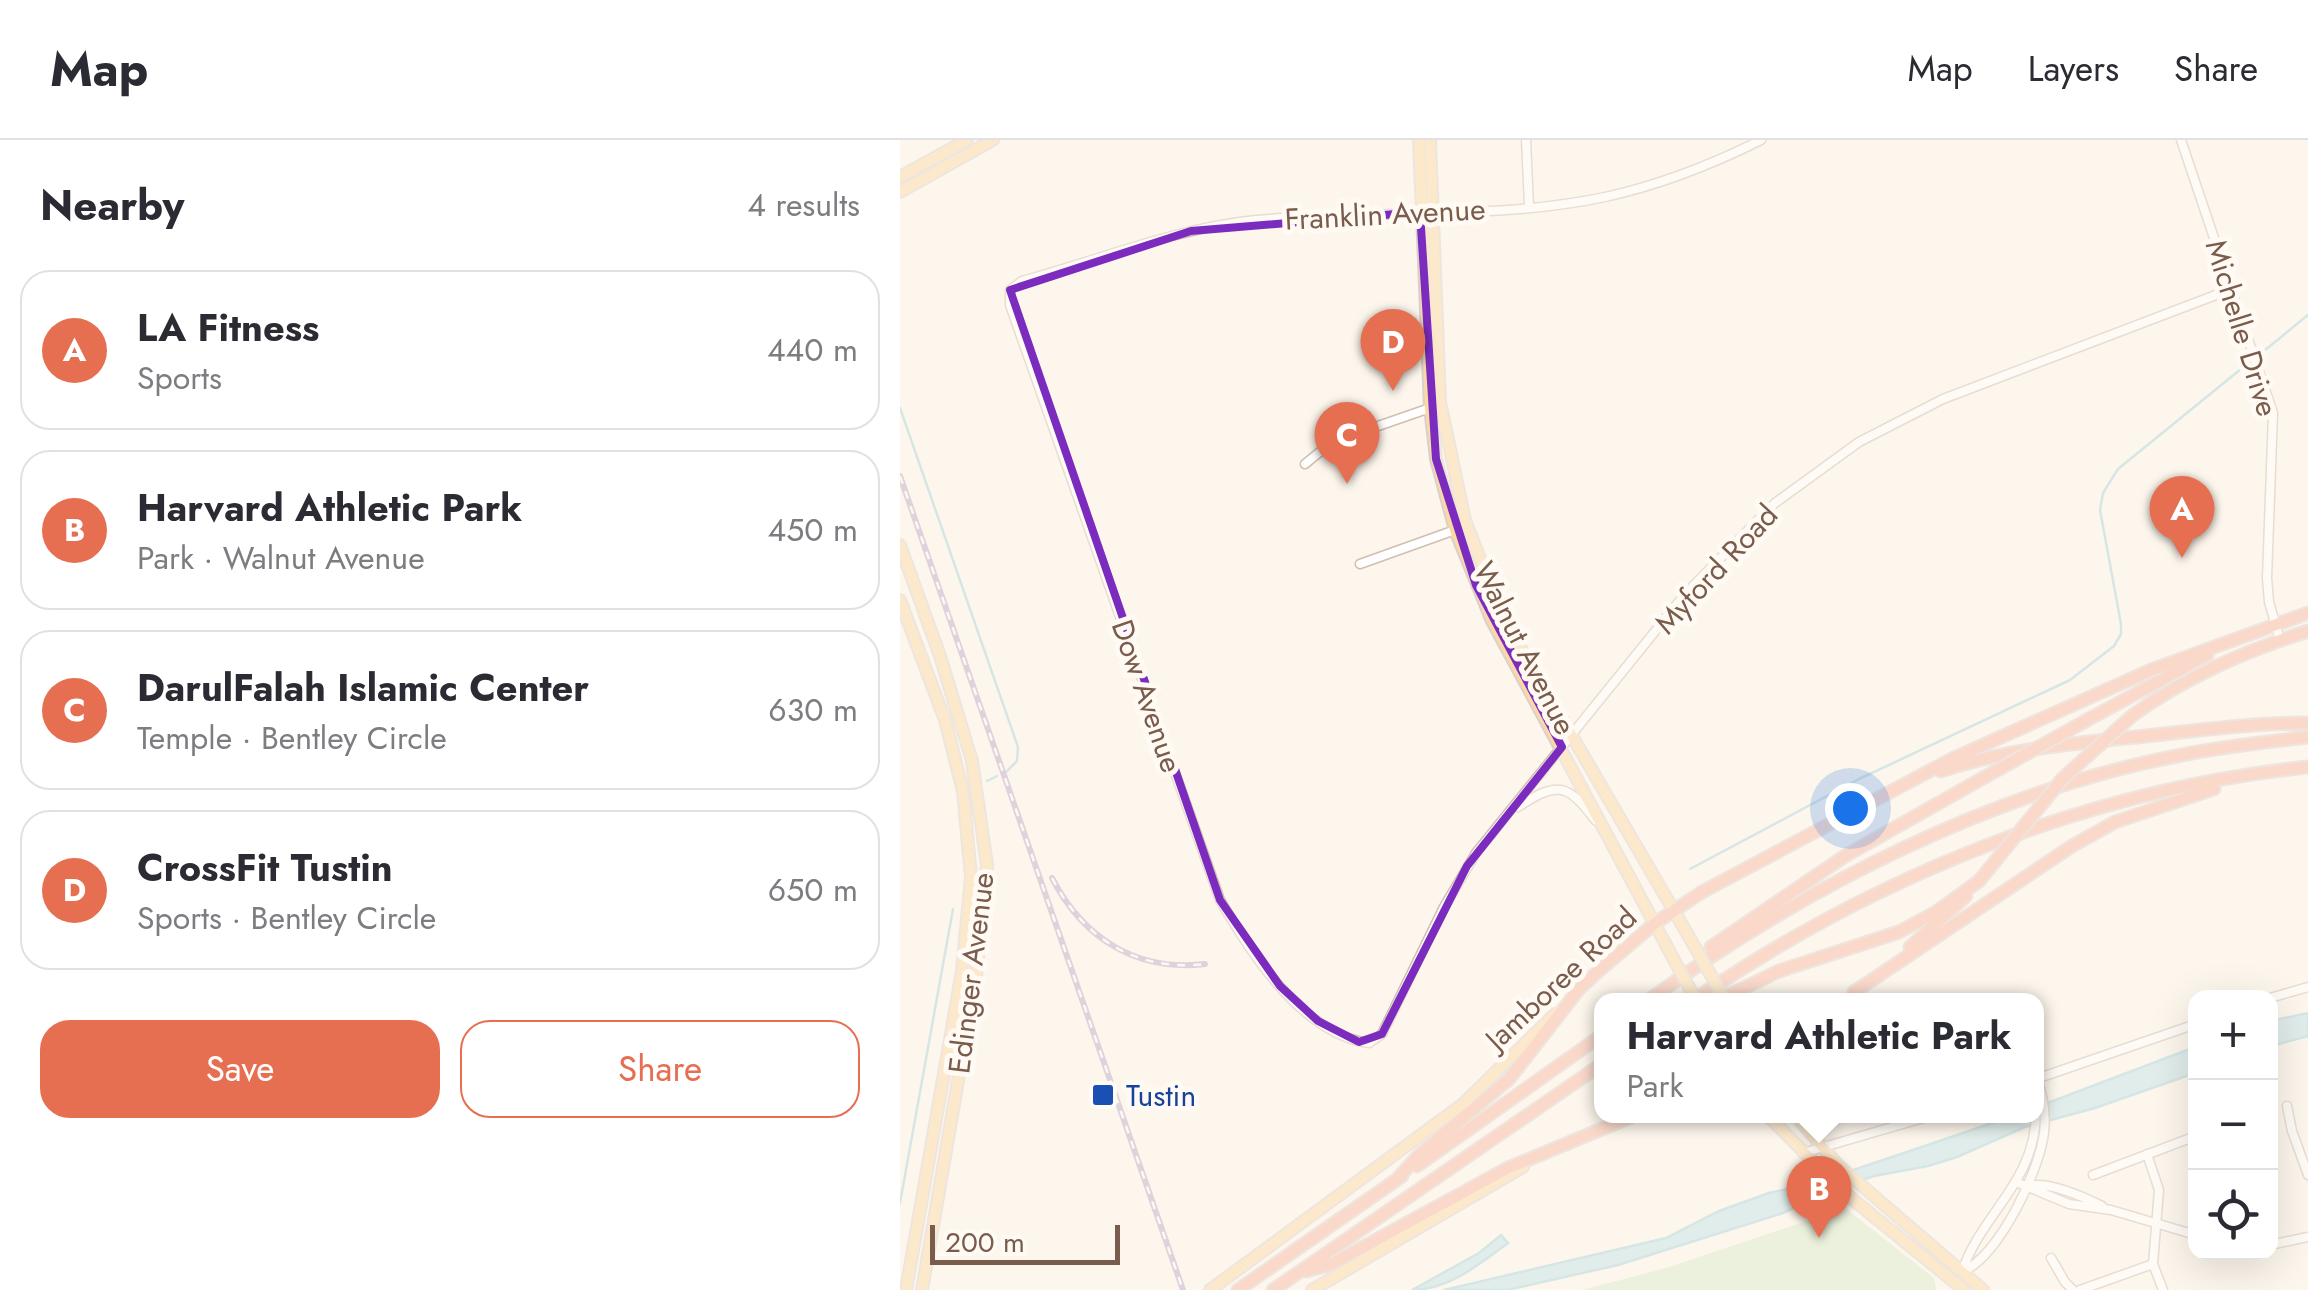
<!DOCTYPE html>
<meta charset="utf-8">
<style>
body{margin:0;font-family:Jost,sans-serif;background:#f2f2f3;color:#2b2b33}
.controls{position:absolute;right:30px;bottom:30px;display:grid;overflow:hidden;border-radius:20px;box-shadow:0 10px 40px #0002}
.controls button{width:90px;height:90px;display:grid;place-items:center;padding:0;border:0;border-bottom:2px solid #e1e1e2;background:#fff;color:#2b2b33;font:50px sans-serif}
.scale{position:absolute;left:30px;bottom:25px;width:190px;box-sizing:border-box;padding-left:10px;border:5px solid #7a5c4d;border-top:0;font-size:28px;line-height:35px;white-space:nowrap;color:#7a5c4d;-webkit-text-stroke:8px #fffaf3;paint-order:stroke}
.you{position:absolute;left:950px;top:668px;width:35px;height:35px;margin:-25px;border:8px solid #fff;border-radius:50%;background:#1a73e8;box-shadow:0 0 0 15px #1a73e833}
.badge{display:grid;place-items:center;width:65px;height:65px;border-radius:50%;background:#e76f51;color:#fff;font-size:32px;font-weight:700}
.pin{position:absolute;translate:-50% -82px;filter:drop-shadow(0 2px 5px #0008)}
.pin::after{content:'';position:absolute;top:52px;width:35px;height:30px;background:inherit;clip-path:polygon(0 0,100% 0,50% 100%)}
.popup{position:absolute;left:694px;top:853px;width:450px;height:130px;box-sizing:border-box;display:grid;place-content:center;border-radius:20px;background:#fff;filter:drop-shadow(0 2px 8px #0005);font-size:32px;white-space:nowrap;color:#7c7c81}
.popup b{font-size:38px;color:#2b2b33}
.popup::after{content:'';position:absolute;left:50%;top:100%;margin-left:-20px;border:20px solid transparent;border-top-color:#fff}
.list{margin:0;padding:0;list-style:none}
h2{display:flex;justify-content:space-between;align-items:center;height:130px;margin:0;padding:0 40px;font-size:42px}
h2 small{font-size:32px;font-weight:400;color:#7c7c81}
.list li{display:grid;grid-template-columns:65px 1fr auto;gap:30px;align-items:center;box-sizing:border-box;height:160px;margin:0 20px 20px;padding:0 20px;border:2px solid #e1e1e2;border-radius:30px}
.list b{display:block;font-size:38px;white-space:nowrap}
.list p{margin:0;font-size:32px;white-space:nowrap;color:#7c7c81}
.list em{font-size:32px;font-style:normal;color:#7c7c81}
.actions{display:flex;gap:20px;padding:30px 40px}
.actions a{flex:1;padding:22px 0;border:2px solid #e76f51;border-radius:30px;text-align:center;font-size:35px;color:#e76f51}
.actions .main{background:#e76f51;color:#fff}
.icon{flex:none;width:55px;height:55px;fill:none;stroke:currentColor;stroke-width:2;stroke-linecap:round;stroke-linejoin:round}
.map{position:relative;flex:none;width:1408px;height:1150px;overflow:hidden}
header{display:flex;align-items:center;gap:60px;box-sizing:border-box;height:140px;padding:0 50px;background:#fff;border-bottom:2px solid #e1e1e2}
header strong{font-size:48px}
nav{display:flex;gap:55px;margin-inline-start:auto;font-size:35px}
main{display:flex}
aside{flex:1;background:#fff}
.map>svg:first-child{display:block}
.green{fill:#d8ecc9}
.water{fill:#bfe3e8;stroke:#a5d3da;stroke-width:2.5}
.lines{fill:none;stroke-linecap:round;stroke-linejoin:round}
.stream{stroke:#a5d3da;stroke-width:2.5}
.minor-casing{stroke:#d1beb0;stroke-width:11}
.major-casing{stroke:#dad1cd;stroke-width:14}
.highway-casing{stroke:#dad1cd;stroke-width:15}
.minor{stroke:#fff;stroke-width:8}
.major{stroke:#fbd9a5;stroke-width:10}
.highway{stroke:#f7b7a3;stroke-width:11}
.rail-casing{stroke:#b9a8c9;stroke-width:6}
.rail{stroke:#fffaf3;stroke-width:2.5;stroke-dasharray:8;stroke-linecap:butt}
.major-bridge-casing{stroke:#dad1cd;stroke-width:14;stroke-linecap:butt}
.highway-bridge-casing{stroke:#dad1cd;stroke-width:15;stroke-linecap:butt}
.major-bridge{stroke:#fbd9a5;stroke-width:10}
.highway-bridge{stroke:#f7b7a3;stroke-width:11}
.marked{fill:none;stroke:#7b2cbf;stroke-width:8;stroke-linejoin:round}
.transit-dot{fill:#1a4fb4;stroke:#fffaf3;stroke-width:4}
.labels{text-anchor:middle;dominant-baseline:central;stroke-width:10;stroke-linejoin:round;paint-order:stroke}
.street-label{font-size:30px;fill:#7a5c4d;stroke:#fffaf3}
.transit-label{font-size:30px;fill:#164399;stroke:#fffaf3;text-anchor:start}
</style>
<header>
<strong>Map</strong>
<nav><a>Map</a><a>Layers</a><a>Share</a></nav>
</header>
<main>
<aside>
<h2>Nearby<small>4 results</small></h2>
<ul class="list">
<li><span class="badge">A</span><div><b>LA Fitness</b><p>Sports</p></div><em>440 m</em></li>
<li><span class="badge">B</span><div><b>Harvard Athletic Park</b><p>Park · Walnut Avenue</p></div><em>450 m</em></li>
<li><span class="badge">C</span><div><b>DarulFalah Islamic Center</b><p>Temple · Bentley Circle</p></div><em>630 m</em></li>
<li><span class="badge">D</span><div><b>CrossFit Tustin</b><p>Sports · Bentley Circle</p></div><em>650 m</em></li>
</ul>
<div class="actions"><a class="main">Save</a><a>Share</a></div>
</aside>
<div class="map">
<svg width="1408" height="1150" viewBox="0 0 1408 1150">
<rect width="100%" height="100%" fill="#fdf6ec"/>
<path class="green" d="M945 1068 1034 1138 1036 1150H682L766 1128Z"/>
<path class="water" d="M1408 873V896L1371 906V881Z
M1295 907V933L1195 968 1125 987 1057 1017 1028 1026 974 1036 915 1057 883 1073 718 1125 607 1150H544L766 1098 819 1071 869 1053 915 1043 1113 976H1136L1137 967Z
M601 1095 608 1103C580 1124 548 1150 512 1150L579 1113Z"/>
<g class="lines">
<path class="stream" d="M1359 215 1408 175
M0 268 118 607 117 621 106 632
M87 641 97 636
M790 729 959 639 1170 540 1214 506 1221 494V484L1200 370 1203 353 1218 329 1352 220
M0 1063 53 769"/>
<defs>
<path id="minor" d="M626 0 629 66
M861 0C811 25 760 45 705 57 591 81 471 69 356 80 275 88 200 120 122 141L110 150V165L320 760C350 812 403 895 469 903L482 894 544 767 576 713 786 453 875 363 959 302 1043 259 1329 150
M1281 0 1373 273 1367 438 1369 462 1380 500
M405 324 432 302 530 268
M460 424 555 390
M618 667C656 642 667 642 695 680
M1370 858 1408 847
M1136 939 1296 884
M1387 966 1392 991 1408 1035
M903 1013 1030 976
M1247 1014 1259 1050 1253 1124 1263 1150
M1193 1035 1296 996
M1116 1042 1169 1064 1211 1070 1296 1095
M1126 1047C1144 1039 1184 1057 1202 1066
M1370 1105 1408 1097
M1151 1118 1165 1142 1173 1150
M1062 1132C1099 1116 1139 1032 1144 993 1146 974 1144 958 1137 939
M1062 1132C1081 1073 1137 1042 1136 970
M1180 1150 1253 1124"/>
<path id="major" d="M519 0 530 268 536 319 555 390 592 481 780 831
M530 0 540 262 565 380 602 476 788 795
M0 37 67 0
M0 52 93 0
M0 405 40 516 72 621 87 725 76 836 22 1150
M0 460 45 580 63 651 71 737 62 831 6 1150
M868 976 945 1053 1064 1150
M896 976 939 1026 1083 1150
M310 1150 563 964 655 874
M412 1150 623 1027"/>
<path id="highway" d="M1233 575C1287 536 1346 511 1408 491
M1189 579 1307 515
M1041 631C1107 609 1177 603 1246 596 1300 590 1354 583 1408 583
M811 807 945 716 1083 638
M1010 807 1066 756
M954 852 1172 706 1215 682 1314 649
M749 860C904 747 1096 649 1287 614 1327 606 1368 602 1408 597
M794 860C976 736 1187 650 1408 627
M819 860 879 831 999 792 1036 772 1079 741
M517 1026 702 895
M499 1037 518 1016 609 939 680 848 702 828 754 784 802 752 1054 618 1251 530 1408 473
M406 1131 432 1124 608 1028 733 976
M338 1150 502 1036
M373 1150 702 924"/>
</defs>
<use href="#minor" class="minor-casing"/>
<use href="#major" class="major-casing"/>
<use href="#highway" class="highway-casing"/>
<use href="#minor" class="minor"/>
<use href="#major" class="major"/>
<use href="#highway" class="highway"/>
<defs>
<path id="rail" d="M0 336 283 1150
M152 738C183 798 236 832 305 824"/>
</defs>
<use href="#rail" class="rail-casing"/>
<use href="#rail" class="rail"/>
<defs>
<path id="major-bridge" d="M788 795 825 860
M780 831 796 860"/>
<path id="highway-bridge" d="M1083 638 1189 579
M1079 741 1163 638 1233 575"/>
</defs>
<use href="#major-bridge" class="major-bridge-casing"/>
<use href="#highway-bridge" class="highway-bridge-casing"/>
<use href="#major-bridge" class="major-bridge"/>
<use href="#highway-bridge" class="highway-bridge"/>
</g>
<path d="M0 0H1408V1150H0ZM520 72 536 319 576 445 662 607 567 726 482 894 459 902 418 881 380 846 320 760 110 150 291 91Z" fill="#fdf6ec" fill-opacity=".55" fill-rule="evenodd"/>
<path class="marked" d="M520 72 536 319 576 445 662 607 567 726 482 894 459 902 418 881 380 846 320 760 110 150 291 91Z"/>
<rect class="transit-dot" x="191" y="943" width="24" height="24" rx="5"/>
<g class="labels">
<g class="street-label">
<text transform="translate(485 74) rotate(-3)">Franklin Avenue</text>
<text transform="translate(1342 188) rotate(73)">Michelle Drive</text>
<text transform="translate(816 429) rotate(-47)">Myford Road</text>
<text transform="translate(625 508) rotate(63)">Walnut Avenue</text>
<text transform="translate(247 556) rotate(71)">Dow Avenue</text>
<text transform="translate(71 833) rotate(-83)">Edinger Avenue</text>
<text transform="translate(661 838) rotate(-43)">Jamboree Road</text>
</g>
<g class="transit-label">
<text x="226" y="955">Tustin</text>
</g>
</g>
</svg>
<div class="controls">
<button>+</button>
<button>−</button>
<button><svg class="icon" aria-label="locate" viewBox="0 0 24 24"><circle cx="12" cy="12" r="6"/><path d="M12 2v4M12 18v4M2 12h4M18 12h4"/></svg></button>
</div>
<div class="scale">200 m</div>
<div class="you"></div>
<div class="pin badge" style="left:1282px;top:418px">A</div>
<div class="pin badge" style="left:919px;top:1098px">B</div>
<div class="popup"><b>Harvard Athletic Park</b>Park</div>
<div class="pin badge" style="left:447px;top:344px">C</div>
<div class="pin badge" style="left:493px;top:251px">D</div>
</div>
</main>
